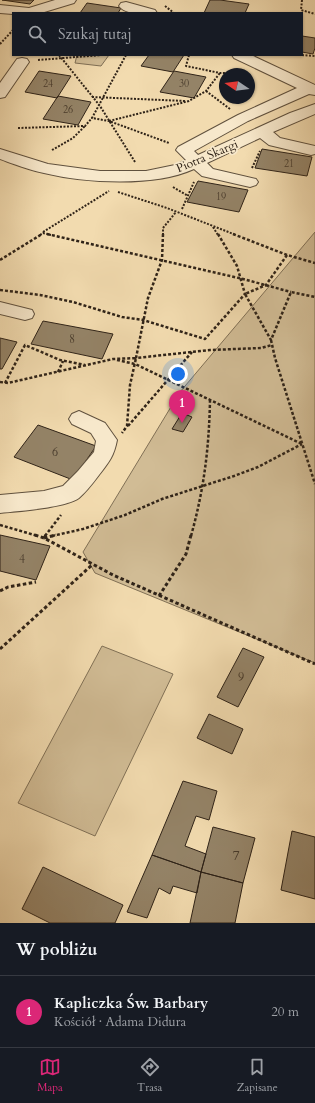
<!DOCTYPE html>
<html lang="pl">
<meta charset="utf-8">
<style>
body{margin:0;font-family:Cardo,serif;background:#20242c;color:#f1f3f6}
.compass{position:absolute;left:219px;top:68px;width:36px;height:36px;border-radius:50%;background:#171b24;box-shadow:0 1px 3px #0004;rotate:283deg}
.you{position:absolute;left:178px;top:374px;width:14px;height:14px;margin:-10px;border:3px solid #fff;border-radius:50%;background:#1a73e8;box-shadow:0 0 0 6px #1a73e833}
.badge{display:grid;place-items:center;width:26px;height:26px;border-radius:50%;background:#db2777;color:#fff;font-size:13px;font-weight:700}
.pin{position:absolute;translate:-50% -33px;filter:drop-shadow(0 1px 2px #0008)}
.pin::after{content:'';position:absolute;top:21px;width:14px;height:12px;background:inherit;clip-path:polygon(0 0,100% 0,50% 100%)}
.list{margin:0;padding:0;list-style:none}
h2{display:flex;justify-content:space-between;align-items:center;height:52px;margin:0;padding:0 16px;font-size:17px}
h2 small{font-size:13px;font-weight:400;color:#9ea1a6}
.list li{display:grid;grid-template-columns:26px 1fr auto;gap:12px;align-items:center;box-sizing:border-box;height:72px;padding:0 16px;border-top:1px solid #363941}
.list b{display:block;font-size:15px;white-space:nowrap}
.list p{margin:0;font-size:13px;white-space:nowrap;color:#9ea1a6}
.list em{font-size:13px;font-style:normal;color:#9ea1a6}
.icon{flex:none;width:22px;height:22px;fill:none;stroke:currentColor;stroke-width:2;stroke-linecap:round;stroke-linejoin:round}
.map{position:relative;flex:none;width:315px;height:923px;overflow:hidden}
.search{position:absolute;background:#171b24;box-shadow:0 1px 3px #0004;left:12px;right:12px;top:12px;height:44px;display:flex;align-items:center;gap:10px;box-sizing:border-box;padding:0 14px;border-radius:0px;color:#9ea1a6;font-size:15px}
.sheet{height:124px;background:#171b24}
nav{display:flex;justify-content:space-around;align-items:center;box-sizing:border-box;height:56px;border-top:1px solid #363941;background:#171b24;font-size:11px;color:#9ea1a6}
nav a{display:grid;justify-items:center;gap:2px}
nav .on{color:#db2777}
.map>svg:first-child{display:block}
.green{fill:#d1bc95;stroke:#807056}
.building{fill:#948367;stroke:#2f2318}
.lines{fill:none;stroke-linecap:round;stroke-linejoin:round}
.minor-casing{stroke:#60513e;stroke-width:2}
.path-far2{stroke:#2f2318;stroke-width:2;stroke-dasharray:2 1.5;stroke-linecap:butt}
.path-far1{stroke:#2f2318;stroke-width:2.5;stroke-dasharray:3 2;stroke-linecap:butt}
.path{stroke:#2f2318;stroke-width:3;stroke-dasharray:3.5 2.5;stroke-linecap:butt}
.minor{fill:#f7e8cb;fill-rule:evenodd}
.labels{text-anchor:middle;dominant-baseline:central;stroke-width:3.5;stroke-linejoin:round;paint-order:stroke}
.far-number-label{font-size:10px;fill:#483b2c}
.far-street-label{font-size:12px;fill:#2f2318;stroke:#f7e8cb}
.number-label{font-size:12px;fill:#483b2c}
.near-number-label{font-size:14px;fill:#483b2c}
</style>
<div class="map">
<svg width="315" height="923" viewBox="0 0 315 923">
<rect width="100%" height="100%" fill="#f2dbaf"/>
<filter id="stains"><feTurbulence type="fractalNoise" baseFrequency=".005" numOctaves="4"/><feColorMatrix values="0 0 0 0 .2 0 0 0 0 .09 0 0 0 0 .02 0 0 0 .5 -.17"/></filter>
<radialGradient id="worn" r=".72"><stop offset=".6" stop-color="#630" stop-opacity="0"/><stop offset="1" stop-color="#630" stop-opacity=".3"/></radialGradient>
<path class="green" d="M77 55H109L101 66 75 63Z
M315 232V663L95 573 83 552 180 392Z
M102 646 173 674 95 836 18 803Z"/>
<path class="building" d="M2 0H34L30 4Z
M210 0H220L249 4 245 13H204Z
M87 3 121 8 118 13H80Z
M302 36 315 38V48L313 54 302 52Z
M149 55H184L173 72 141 66Z
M39 71 71 76 57 98 25 92Z
M174 71 206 77 194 98 160 92Z
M58 96 91 102 78 125 43 119Z
M262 149 312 157 307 176 255 168Z
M198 181 248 190 239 212 187 202Z
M43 321 113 334 102 359 31 344Z
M0 338 17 342 2 369H0Z
M182 413 192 417 183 432 172 429Z
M38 425 96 446 73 480 14 457Z
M0 535 50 546 36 580 0 571Z
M243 648 264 657 238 707 217 697Z
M209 714 243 729 232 754 197 738Z
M183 781 217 791 209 820 196 816 185 846 206 854 201 872 152 855Z
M213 827 255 838 243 883 201 872Z
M292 831 315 837V899L281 890Z
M152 855 201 872 197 893 173 886 170 894 159 888 147 918 127 912Z
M43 867 123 905 115 923H50L22 909Z
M201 872 243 883 235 923H190Z"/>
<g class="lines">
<defs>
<path id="minor" d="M55 0H76L74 3 41 13H13V14L0 13V5L29 8Z
M126 2 155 10 157 13C146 13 126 16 119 6L121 3Z
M232 55H251L315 85V95L309 94 248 121 194 151 198 155 290 113 315 104V114L273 132 280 138 315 146V154L311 155 269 145 260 138 207 163 213 169 256 179 258 182 256 185 250 187 202 176 194 169C155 187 85 183 44 173 29 170 14 164 0 159V149L48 164 100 171H146L175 165 186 160 176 150 178 147 238 115 297 88 234 58Z
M22 58 27 59 29 62 5 97 0 98V83L17 59Z
M0 302 32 310 34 314 32 318 25 320 0 314Z
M79 411 105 423 117 440C114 456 109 462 99 475 93 483 86 492 79 498 65 508 18 511 0 513V495L44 491 63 486 78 471 94 452 96 441 91 433 72 424 69 419 72 414Z"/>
</defs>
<use href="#minor" class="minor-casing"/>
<path class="path-far2" d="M302 0 301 10 315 14
M165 6 174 13
M0 44 13 30
M59 55 100 106 135 162
M126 55 92 118 109 121 169 143
M189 55 186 66 220 73H240
M302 55 315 56
M38 60 102 55
M206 91 230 109
M92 97 185 101
M109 121 189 101 206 91 220 73
M18 128 85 126 92 118
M52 150 73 138 85 126
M252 168 260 151
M173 187 188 196
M118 192 167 208 236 235
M182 209 194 182
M213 227 218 235
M43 232 109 191
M40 235 43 233 51 235
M163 235V228L176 212"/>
<path class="path-far1" d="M47 234 243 279 291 292
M163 234 162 260 148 298 136 358 210 350 261 348 272 345
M233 234 287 255 315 263
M287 255 266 285 245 294 271 340 291 292 315 297
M0 260 42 234
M0 290 40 295 73 302 122 317 143 320 205 339 245 294 237 266 218 234
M271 340 275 358 315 484
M117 360 135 364 302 444
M58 372 63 361
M0 382 8 383 113 359 136 358 130 385 127 426 122 433
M5 383 25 345 60 360 85 365
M128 426 192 352
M0 525 38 536
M45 536 61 515
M52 536 83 529 125 515 162 499 234 476 258 467 302 444
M191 536C204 489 209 449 210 400"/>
<path class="path" d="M35 535 44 538 113 575 315 664
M44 538 46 535
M44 538 56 535
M0 591 8 587 36 582
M159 596 186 554 191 535
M0 649 93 564"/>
<use href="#minor" class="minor"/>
</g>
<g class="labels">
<g class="far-number-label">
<text x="48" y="84">24</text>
<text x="184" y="84">30</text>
<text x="68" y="110">26</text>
<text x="289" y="164">21</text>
<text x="221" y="197">19</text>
</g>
<g class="far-street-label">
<text transform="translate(207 156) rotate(-23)">Piotra Skargi</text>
</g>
<g class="number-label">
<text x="72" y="339">8</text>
<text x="55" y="452">6</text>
<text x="22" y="559">4</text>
<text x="241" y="677">9</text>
</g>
<g class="near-number-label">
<text x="236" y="855">7</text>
</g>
</g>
<rect width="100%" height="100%" filter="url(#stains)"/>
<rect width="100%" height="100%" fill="url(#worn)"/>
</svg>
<svg class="compass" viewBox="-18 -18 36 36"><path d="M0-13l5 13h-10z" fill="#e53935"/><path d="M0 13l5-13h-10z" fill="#9ea1a6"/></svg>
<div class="you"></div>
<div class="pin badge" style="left:182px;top:423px">1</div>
<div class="search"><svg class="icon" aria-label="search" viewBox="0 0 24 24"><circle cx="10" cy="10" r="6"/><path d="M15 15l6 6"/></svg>Szukaj tutaj</div>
</div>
<section class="sheet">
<h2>W pobliżu<small></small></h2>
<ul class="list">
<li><span class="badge">1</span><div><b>Kapliczka Św. Barbary</b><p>Kościół · Adama Didura</p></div><em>20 m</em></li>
</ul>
</section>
<nav>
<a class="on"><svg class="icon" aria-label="map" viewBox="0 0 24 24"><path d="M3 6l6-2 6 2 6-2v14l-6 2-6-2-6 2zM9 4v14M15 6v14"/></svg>Mapa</a>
<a><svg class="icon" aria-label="directions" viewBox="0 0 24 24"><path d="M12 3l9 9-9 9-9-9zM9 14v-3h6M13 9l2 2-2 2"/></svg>Trasa</a>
<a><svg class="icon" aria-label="saved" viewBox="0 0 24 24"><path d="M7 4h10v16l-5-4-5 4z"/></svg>Zapisane</a>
</nav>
